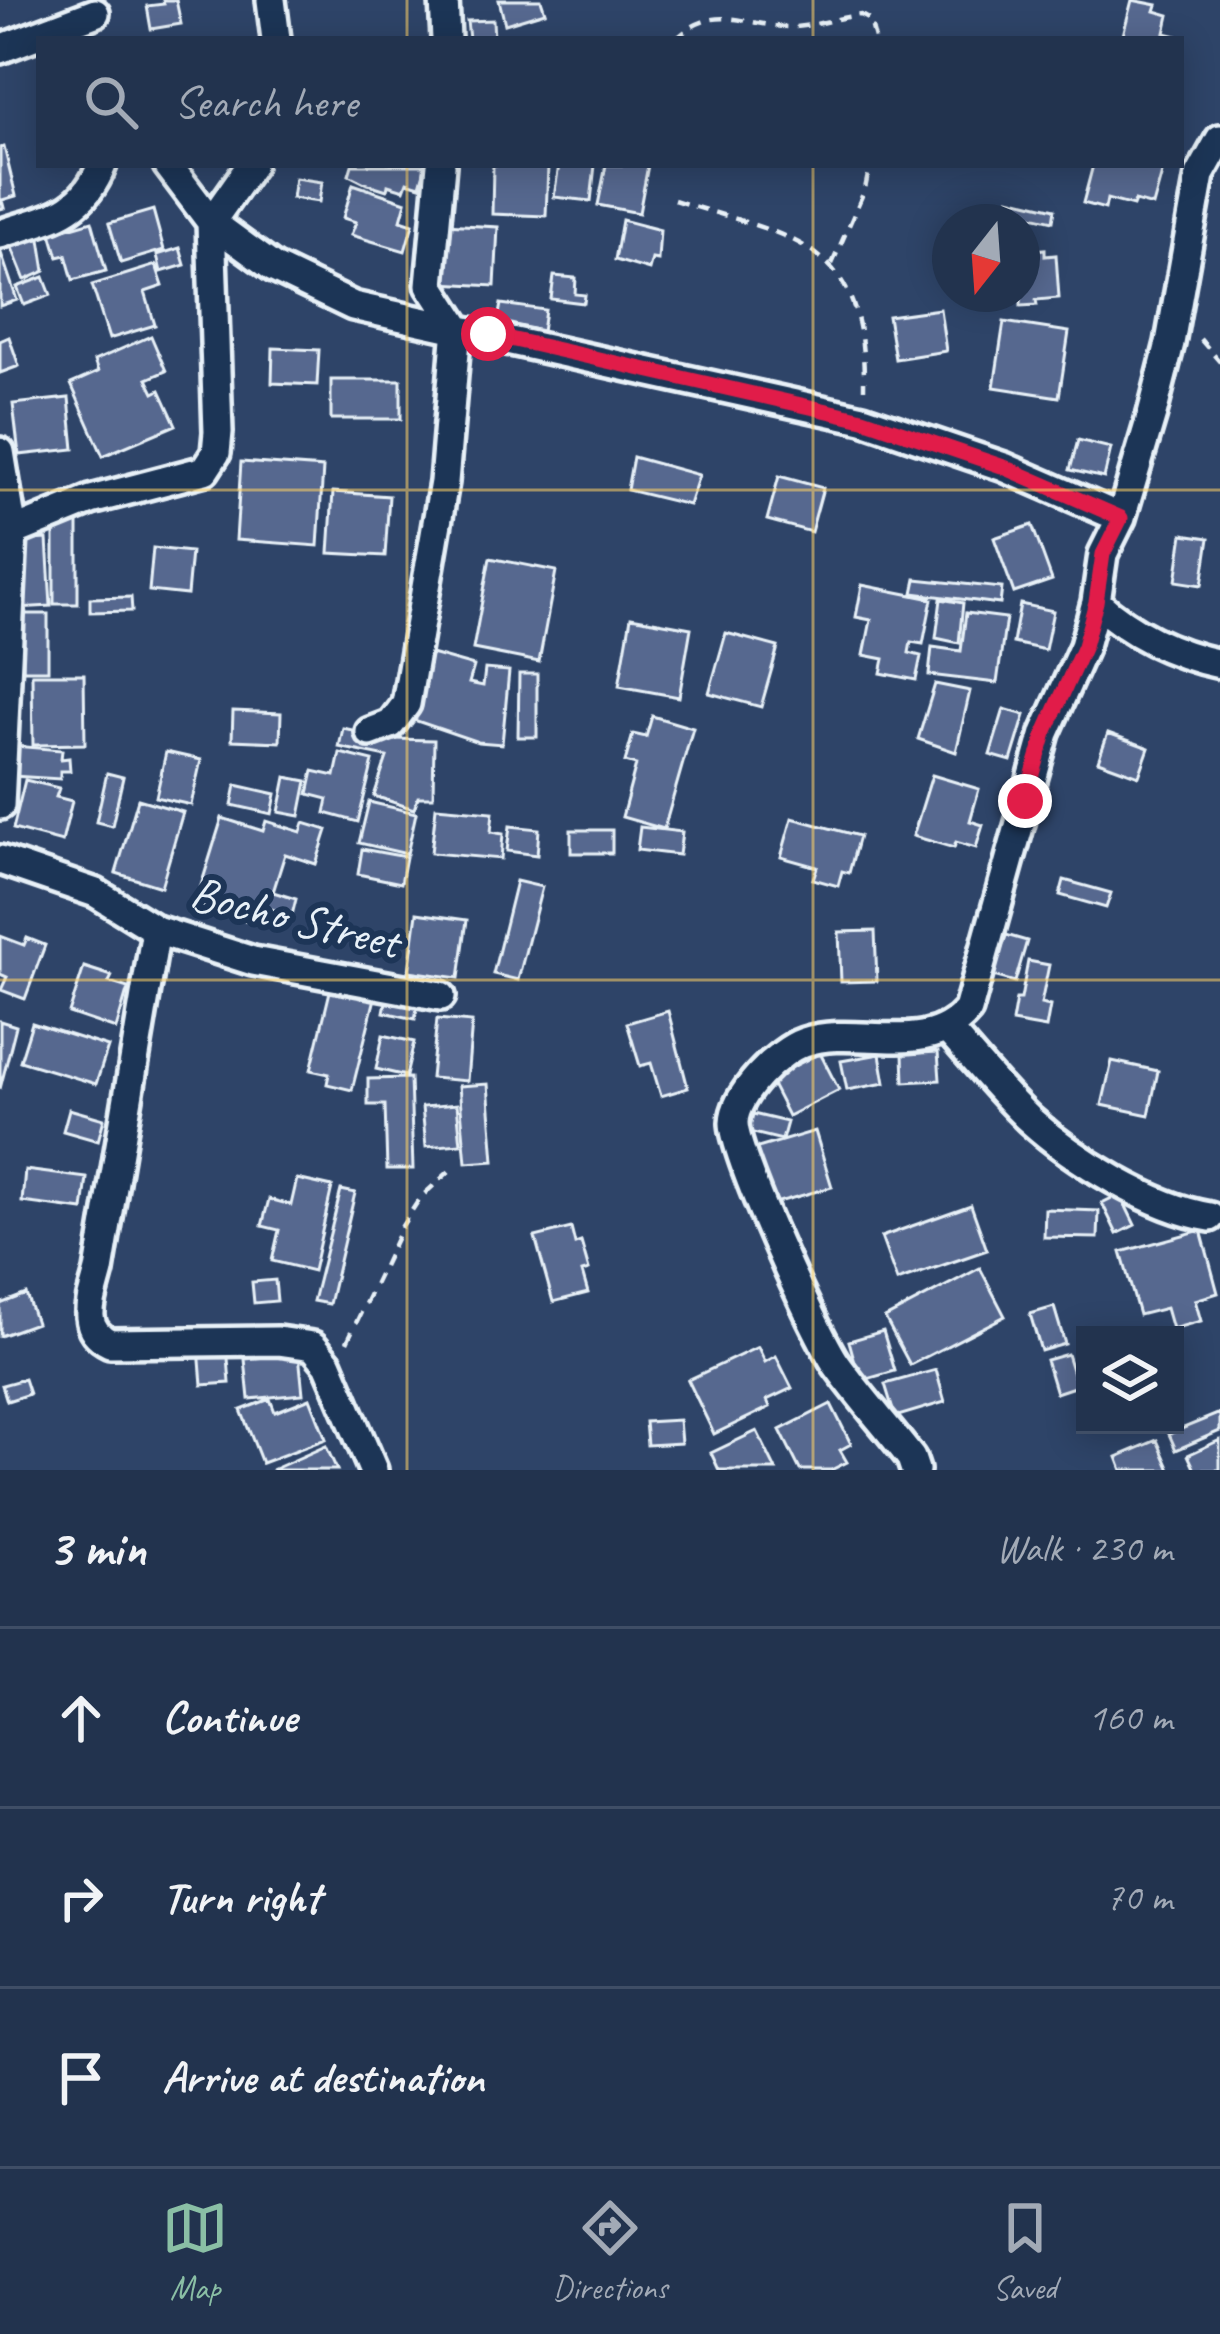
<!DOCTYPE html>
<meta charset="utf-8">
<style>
body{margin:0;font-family:Caveat,sans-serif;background:#2a3b55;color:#f1f3f6}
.controls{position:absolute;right:36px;bottom:36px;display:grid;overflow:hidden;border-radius:0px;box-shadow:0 6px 30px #0003}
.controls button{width:108px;height:108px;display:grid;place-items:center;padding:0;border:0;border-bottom:3px solid #3f4e66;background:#22334e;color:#f1f3f6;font:60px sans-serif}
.compass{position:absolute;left:932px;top:204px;width:108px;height:108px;border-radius:50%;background:#22334e;box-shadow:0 6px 30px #0003;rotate:197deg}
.stop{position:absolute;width:36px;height:36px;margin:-27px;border:9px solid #e11d48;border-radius:50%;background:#fff}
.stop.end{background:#e11d48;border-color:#fff;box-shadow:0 3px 12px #0008}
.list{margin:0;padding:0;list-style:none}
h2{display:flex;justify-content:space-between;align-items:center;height:156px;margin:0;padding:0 48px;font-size:51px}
h2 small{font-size:39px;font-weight:400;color:#a2aab6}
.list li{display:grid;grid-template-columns:78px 1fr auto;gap:36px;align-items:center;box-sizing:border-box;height:180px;padding:0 48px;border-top:3px solid #3f4e66}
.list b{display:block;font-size:45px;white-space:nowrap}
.list em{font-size:39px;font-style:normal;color:#a2aab6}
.icon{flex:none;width:66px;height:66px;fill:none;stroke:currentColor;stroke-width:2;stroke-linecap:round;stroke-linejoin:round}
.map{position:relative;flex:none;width:1220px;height:1470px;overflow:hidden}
.search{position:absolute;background:#22334e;box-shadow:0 6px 30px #0003;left:36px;right:36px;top:36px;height:132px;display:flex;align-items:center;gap:30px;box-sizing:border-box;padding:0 42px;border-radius:0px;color:#a2aab6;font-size:45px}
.sheet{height:696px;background:#22334e}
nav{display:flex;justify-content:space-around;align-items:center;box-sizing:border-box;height:168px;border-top:3px solid #3f4e66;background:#22334e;font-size:33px;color:#a2aab6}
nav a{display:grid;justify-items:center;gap:6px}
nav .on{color:#8abfa5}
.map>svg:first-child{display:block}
.building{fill:#57688f;stroke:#e8f1f8;stroke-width:3}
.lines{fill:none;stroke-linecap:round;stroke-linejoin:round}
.street-casing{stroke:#e8f1f8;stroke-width:36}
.path{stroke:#e8f1f8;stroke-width:4.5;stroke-dasharray:12 9;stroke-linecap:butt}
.street{stroke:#1d3557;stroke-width:27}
.route{stroke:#e11d48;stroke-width:15}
.grid{fill:none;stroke:#ffd166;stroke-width:3;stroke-opacity:0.55}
.labels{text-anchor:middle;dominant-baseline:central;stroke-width:12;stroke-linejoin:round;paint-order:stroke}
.street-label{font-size:48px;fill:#e8f1f8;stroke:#1d3557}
</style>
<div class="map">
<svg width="1220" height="1470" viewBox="0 0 1220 1470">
<rect width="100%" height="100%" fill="#2e4468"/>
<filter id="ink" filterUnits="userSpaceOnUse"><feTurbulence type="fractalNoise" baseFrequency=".00833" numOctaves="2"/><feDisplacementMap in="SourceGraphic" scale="24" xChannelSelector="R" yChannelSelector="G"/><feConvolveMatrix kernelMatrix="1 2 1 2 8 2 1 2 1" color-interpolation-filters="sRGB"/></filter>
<g filter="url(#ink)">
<path class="building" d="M163 0H176L181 24 151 29 147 6 164 4Z
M499 0H541L545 12 505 24Z
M1132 0 1157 5 1155 11 1169 15 1165 33 1185 38 1181 55V39H1122Z
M493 20 494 39H469L467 21Z
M4 147 16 196 2 200 4 208 0 209V148Z
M352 165H426L420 186 407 182 404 190 388 185 387 190 365 183 349 175Z
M493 165H548L546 216 492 214Z
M559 165H595L591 201 554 197Z
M606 165H648L639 213 598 205Z
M1093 165 1164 166 1153 206 1135 201 1133 206 1107 199 1105 209 1083 203Z
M295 178 322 182 319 202 292 198Z
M353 184 406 202 401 220 413 224 405 251 351 235 356 222 343 218Z
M1009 198 1055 209 1053 221 1032 216 1030 226 1004 220Z
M153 210 164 250 121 263 109 223Z
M622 220 660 230 658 260 652 259 649 270 615 260Z
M92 221 106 271 73 280 66 255 58 257 51 233Z
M444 224 498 227 495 286 440 283Z
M39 233 45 271 25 280 10 243Z
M180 248 185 265 161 272 157 255Z
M1045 249V256L1056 255 1059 298 1036 300 1037 305 1021 306 1022 251Z
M0 250 17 300 0 306Z
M156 265 163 286 145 292 155 325 109 339 92 285Z
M554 276 576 278 575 294 585 295 584 303 551 299Z
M44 277 51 295 24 305 17 287Z
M501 304 545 310 542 332 497 325Z
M940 309 946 351 895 359 888 316Z
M1004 322 1069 332 1059 397 994 387Z
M151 336 166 371 147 379 154 393 160 390 176 425 103 456 71 384 98 372 94 361Z
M9 337 19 366 0 373V341Z
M273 348 319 350 317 385 272 383Z
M331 380H401V419H331Z
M69 398 74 449 19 455 13 404Z
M1078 440 1111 448 1104 478 1070 470Z
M633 457 699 475 689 505 627 490Z
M241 462 323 468 318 546 236 540Z
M779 476 823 488 811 532 767 520Z
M333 492 389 496 385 556 329 553Z
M54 515H78V604H54Z
M1032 525 1052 580 1014 593 994 538Z
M1183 534 1209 538 1202 585 1176 581Z
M47 539 51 606 17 608 14 541Z
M153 548 191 552 187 595 149 591Z
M490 558 556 571 539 662 473 649Z
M916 579 1002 588 1000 604 913 593Z
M862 585 932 599 923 644 911 642 909 653 921 656 916 680 881 673 884 659 864 655 871 620 856 617Z
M131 597 132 611 90 612V598Z
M941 599 963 603 959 643 936 638Z
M1020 604 1053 611 1045 650 1013 643Z
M966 613 1006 618 997 683 929 675 932 647 961 651Z
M22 614H48V670H23Z
M631 617 691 628 679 697 619 686Z
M726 633 778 647 761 707 709 693Z
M424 652 474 666 469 683 483 686 485 669 509 671 502 744 478 742 408 718Z
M32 674H84L85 744 33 745Z
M519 674H537V737H518Z
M935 684 970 691 956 752 918 739Z
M1004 709 1025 715 1011 761 990 755Z
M233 711 281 713 280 742 232 740Z
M652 716 693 728 664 829 622 817 636 765 625 762 633 734 646 737Z
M343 728 393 739 434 740 433 797H418L414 809 374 796 387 757 339 747Z
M1108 733 1149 748 1139 776 1098 761Z
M14 746 62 750 61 759 69 758 70 771H60V779L12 776Z
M166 752 201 760 191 805 156 797Z
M340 753 373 761 358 822 325 813 328 799 308 794 313 771 335 776Z
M107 773 123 777 112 826 96 822Z
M932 775 979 789 970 821 983 825 976 848 956 842 954 848 913 836Z
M286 777 307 781 300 816 279 812Z
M25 780 59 788 56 797 72 801 62 842 13 829Z
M236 785 276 794 272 814 232 805Z
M138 799 183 812 161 887 116 873Z
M369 802 416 813 407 854 359 843Z
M436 807 493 812 491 832 503 834 501 859 431 853Z
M222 818 263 831 266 821 301 832 304 823 327 830 316 864 285 854 273 892 296 899 292 915 268 908 263 926 195 905Z
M792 818 859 836 849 873 842 871 838 886 813 879 817 867 781 857Z
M510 826 539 829 537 855 507 851Z
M640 827 682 832 679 855 637 850Z
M571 830H612V853H571Z
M362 849 406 857 401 883 358 874Z
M1064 880 1111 893 1106 908 1060 895Z
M516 881 542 887 518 980 493 974Z
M417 913 467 920 459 978 409 971Z
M875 931 877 981 841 982 839 932Z
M1006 935 1027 941 1015 982 993 976Z
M0 936 24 945 27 938 45 945 25 999 1 990 7 977 0 974Z
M1028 961 1049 965 1041 1004 1050 1006 1046 1028 1012 1022 1016 999H1021Z
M84 967 112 976 109 982 128 988 116 1029 69 1013Z
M332 983 376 994 352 1090 327 1084 329 1074 311 1070Z
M388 991 419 998 415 1019 384 1012Z
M668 1011 688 1088 661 1096 651 1063 640 1066 627 1023Z
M437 1019 472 1022 467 1081 431 1078Z
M0 1021 16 1026 0 1089Z
M32 1023 108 1047 96 1084 20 1061Z
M383 1035 414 1042 406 1076 376 1069Z
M938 1052 940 1080 904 1082 903 1054Z
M820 1053 839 1090 788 1116 769 1079Z
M880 1054 885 1083 847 1090 841 1061Z
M1112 1061 1158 1071 1149 1115 1102 1105Z
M410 1078 413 1169H387L385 1105H368V1079Z
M488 1084 494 1161 466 1163 459 1086Z
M457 1104 461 1144 426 1147 422 1107Z
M69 1109 104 1119 98 1141 63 1131Z
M753 1114 787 1122 782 1140 749 1132Z
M815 1131 832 1187 768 1205 751 1150Z
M25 1170 87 1178 83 1210 22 1202Z
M297 1179 332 1187 313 1271 272 1261 279 1230 262 1226 269 1199 291 1205Z
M341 1190 355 1193 329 1304 313 1301Z
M1120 1194 1135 1225 1117 1234 1102 1203Z
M971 1205 987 1250 897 1281 881 1237Z
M1045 1209 1099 1211 1098 1238 1044 1237Z
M571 1228 575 1244 581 1242 589 1270 582 1272 588 1293 553 1302 535 1237Z
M1201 1230 1218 1293 1195 1300 1201 1321 1172 1329 1166 1308 1139 1315 1121 1252Z
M980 1268 1005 1316 910 1365 885 1318Z
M275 1280 277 1301 254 1303 252 1282Z
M26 1294 36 1323 0 1336V1304Z
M1054 1307 1065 1344 1041 1351 1030 1314Z
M883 1331 895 1371 860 1381 849 1341Z
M227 1346 230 1383 202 1385 199 1348Z
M758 1347 765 1362 776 1356 792 1388 767 1400 770 1407 714 1434 688 1380Z
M299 1354 303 1394 249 1399 245 1359Z
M1067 1354 1077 1386 1056 1393 1046 1360Z
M936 1370 945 1402 895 1417 885 1384Z
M24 1379 29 1394 7 1401 2 1385Z
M310 1398 326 1439 262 1463 241 1410 270 1399 275 1412Z
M831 1404 851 1444 840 1450 847 1462 831 1470H800L780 1430Z
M1220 1413V1431L1176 1450 1169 1434Z
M679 1420 681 1443 647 1445 645 1422Z
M757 1431 776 1470H719L711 1453Z
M1157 1440 1170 1470H1122L1117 1457Z
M1220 1440V1470H1195L1188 1455Z
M326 1446 337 1470H272Z"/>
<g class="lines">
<defs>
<path id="street" d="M271 0 276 39
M444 0 446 39
M0 49 95 13
M168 165 211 222 274 268 353 306 863 419 1004 467 1121 518
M0 234C47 218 82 216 102 165
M0 452 13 532 0 805
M13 532 91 500 205 470 216 453 218 432 211 222 251 165
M1096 602C1131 634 1173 654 1220 664
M370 732 391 724 406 704 444 482 457 327 430 285 441 165
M0 860 96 893 156 930 253 961 441 996
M156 930 99 1271C92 1299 78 1328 110 1343L278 1341 313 1346 328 1364 373 1470
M947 1029C974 1059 1000 1092 1030 1120 1073 1159 1152 1208 1210 1217
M915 1470 911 1458C887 1427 860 1397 837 1365 816 1335 733 1153 734 1122 735 1094 778 1051 804 1042 858 1024 926 1060 968 1010L1045 733 1084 646 1096 602 1103 554 1121 518 1152 414 1170 343 1200 175 1220 139"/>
</defs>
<use href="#street" class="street-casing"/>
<path class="path" d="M676 39C717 0 747 28 794 27 817 26 838 17 861 15L870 20 875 39
M674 200C795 239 866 240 864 389
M832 264 865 189 870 165
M1200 339 1220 362
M347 1342 402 1226 420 1198 455 1166"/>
<use href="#street" class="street"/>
</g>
</g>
<g class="lines" filter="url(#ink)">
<path class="route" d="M488 334 863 419 1004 467 1121 518 1103 554 1096 602 1084 646 1045 733 1025 801"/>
</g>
<path class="grid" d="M407 0V39M813 0V39M407 165V1470M813 165V1470M0 490H1220M0 980H1220"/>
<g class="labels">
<g class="street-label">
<text transform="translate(295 917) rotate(14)">Bocho Street</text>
</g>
</g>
</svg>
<div class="controls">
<button><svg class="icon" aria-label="layers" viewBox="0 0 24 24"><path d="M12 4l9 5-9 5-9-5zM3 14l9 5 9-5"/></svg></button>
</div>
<svg class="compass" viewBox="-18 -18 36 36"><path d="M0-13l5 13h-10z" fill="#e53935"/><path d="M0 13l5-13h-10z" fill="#a2aab6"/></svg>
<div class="stop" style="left:488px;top:334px"></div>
<div class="stop end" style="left:1025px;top:801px"></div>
<div class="search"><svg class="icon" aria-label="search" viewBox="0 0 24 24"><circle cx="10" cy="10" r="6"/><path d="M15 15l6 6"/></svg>Search here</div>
</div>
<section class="sheet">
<h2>3 min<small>Walk · 230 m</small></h2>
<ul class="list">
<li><svg class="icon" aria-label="ahead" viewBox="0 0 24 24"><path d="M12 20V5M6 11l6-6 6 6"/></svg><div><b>Continue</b></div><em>160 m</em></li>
<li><svg class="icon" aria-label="right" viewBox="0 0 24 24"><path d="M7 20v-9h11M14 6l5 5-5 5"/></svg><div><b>Turn right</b></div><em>70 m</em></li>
<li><svg class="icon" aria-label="arrive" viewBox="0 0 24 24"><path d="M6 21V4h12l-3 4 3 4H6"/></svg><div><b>Arrive at destination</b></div></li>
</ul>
</section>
<nav>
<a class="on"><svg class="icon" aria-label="map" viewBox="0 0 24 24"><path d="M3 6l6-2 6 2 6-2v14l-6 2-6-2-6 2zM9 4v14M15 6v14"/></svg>Map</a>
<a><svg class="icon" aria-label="directions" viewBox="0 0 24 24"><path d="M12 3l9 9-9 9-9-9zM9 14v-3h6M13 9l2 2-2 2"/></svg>Directions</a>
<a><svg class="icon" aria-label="saved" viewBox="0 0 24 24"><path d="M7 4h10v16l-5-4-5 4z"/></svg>Saved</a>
</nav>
